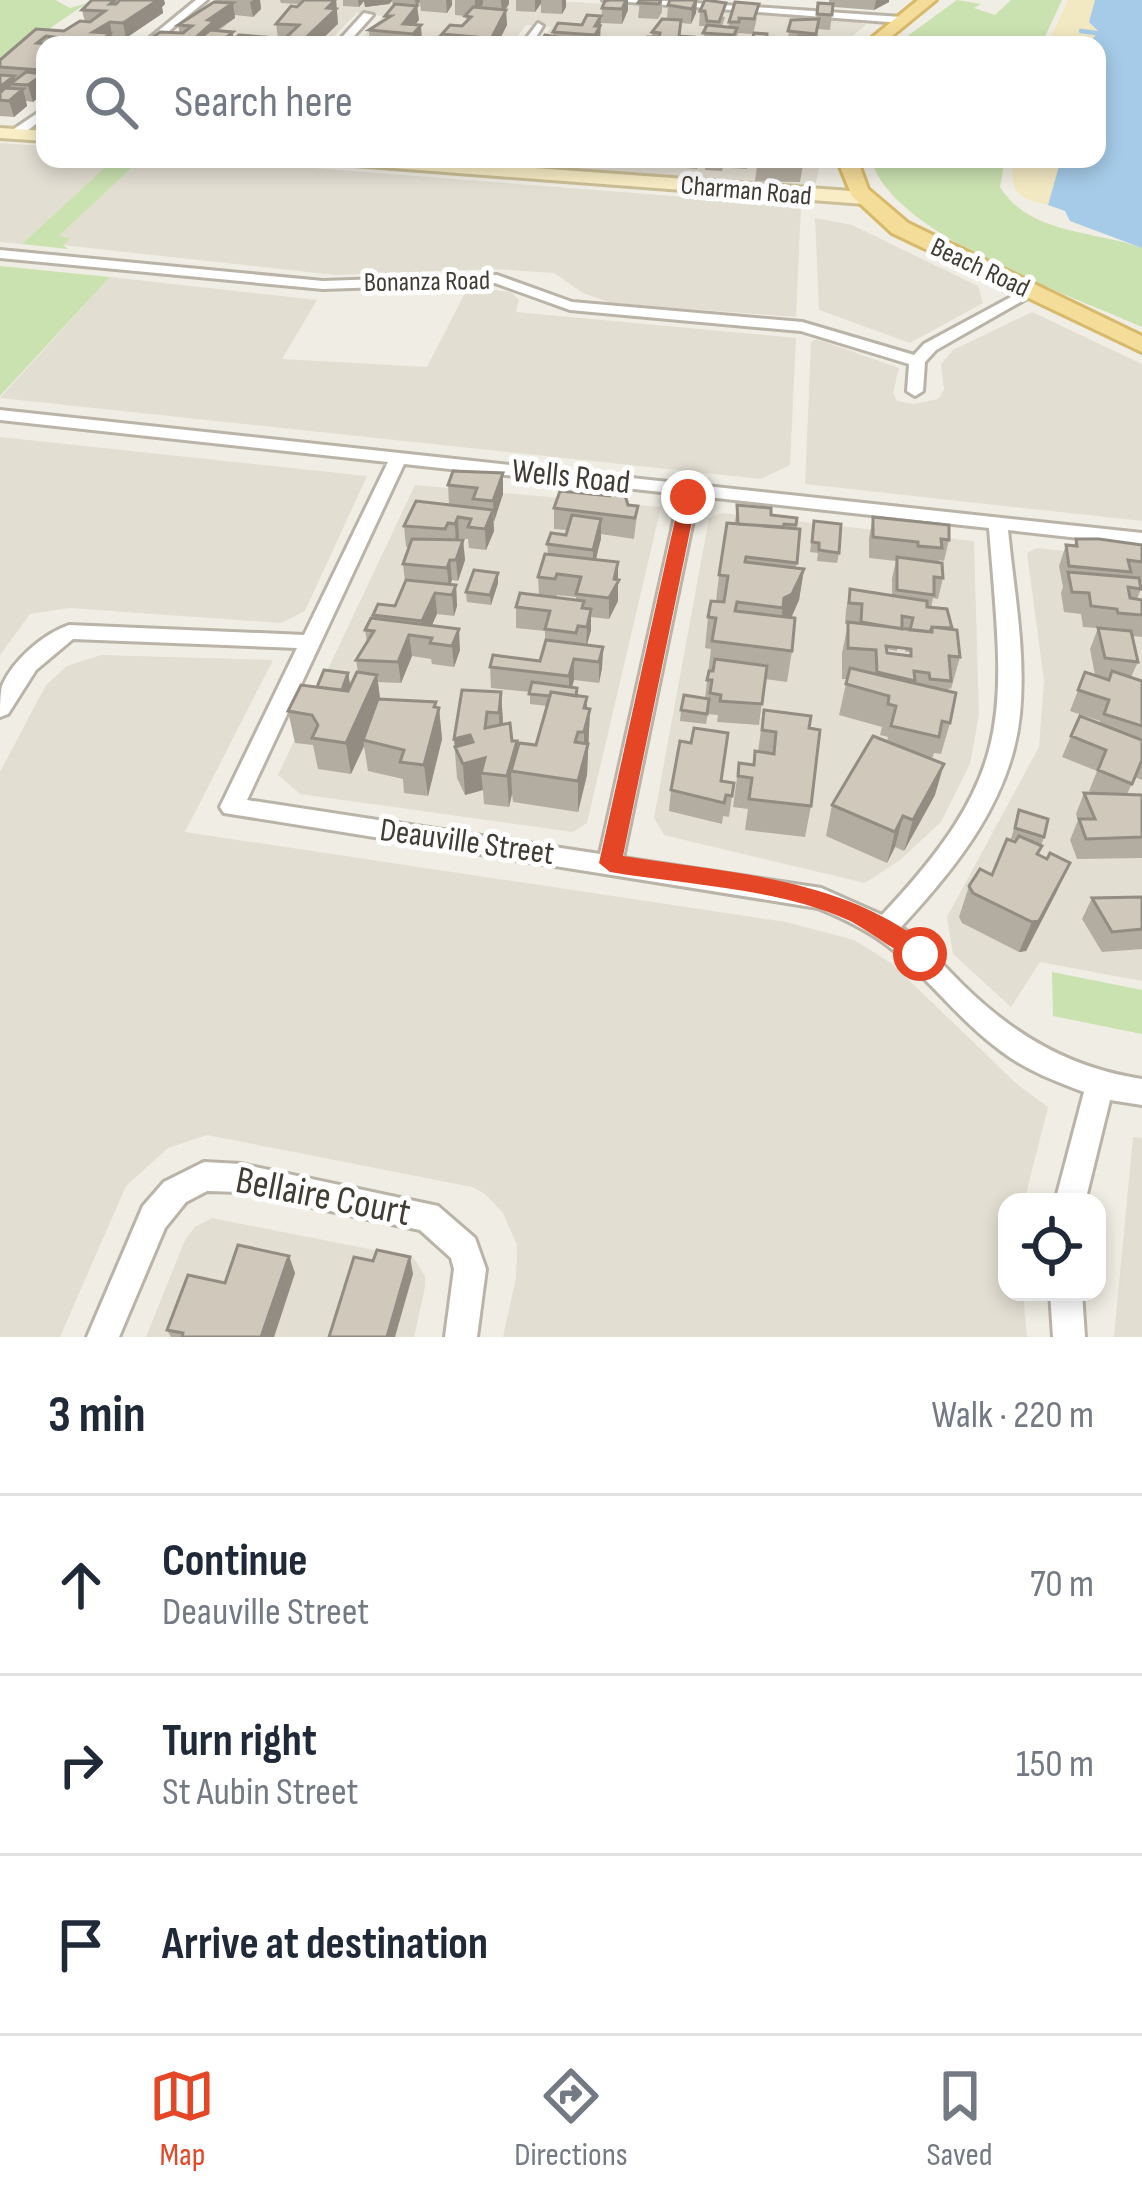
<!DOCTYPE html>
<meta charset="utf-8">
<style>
body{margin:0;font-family:"Sofia Sans Condensed",sans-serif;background:#f6f6f7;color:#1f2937}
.controls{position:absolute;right:36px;bottom:36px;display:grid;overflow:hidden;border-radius:24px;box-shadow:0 6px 18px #0003}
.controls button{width:108px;height:108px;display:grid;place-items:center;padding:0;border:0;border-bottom:3px solid #e0e1e3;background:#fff;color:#1f2937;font:60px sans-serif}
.stop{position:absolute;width:36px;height:36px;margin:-27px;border:9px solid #e54626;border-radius:50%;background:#fff}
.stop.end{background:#e54626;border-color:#fff;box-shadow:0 3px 12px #0008}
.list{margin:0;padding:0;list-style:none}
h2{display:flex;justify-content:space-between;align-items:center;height:156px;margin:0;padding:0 48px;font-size:51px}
h2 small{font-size:39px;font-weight:400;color:#747a83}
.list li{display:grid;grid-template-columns:78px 1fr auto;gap:36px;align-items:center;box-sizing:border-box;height:180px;padding:0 48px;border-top:3px solid #e0e1e3}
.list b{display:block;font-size:45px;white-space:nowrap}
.list p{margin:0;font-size:39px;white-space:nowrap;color:#747a83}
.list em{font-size:39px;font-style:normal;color:#747a83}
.icon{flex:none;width:66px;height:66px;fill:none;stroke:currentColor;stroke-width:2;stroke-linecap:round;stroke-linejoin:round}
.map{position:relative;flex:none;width:1142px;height:1337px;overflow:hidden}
.search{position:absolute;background:#fff;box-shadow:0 6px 18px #0003;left:36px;right:36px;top:36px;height:132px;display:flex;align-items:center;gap:30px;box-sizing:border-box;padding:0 42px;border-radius:24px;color:#747a83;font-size:45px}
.sheet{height:696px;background:#fff}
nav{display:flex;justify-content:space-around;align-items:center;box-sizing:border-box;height:168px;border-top:3px solid #e0e1e3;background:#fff;font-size:33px;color:#747a83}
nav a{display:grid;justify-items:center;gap:6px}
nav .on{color:#e54626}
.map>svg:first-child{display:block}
.residential{fill:#e3ded2}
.green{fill:#cae1b0}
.sand{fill:#f2e9c2}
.water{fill:#a5cbe8}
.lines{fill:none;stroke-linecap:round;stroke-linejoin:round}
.stream{stroke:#a5cbe8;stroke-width:4.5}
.minor-casing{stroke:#bab4a8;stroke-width:6}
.secondary-casing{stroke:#ccbf97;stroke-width:6}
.primary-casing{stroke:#d7b96b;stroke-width:6}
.minor{fill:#fff;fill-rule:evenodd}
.secondary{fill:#f9edc5;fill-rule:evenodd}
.primary{fill:#f4dc99;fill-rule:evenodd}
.wall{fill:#b3aca0;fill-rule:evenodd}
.shaded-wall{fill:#928c82}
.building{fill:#d0c8ba;stroke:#928c82;stroke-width:3;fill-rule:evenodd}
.route{fill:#e54626}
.labels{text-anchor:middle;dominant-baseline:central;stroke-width:10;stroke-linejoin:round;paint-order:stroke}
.far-street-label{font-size:27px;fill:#413d34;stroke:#fff}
.street-label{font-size:33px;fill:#413d34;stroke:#fff}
.near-street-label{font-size:39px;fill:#413d34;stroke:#fff}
</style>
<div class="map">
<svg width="1142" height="1337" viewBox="0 0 1142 1337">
<rect width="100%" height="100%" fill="#f0ede4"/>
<path class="residential" d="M216 0H539L850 19 866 25 841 45H540L551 27 526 25 511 45H355L383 16 357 13 325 45H160Z
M0 143 45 146V159H114L22 244 0 242Z
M141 159H197L801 206 796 317 611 303 583 293 554 273 493 269 335 275 62 245 58 237Z
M458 159H821L815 187Z
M815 218 852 225 978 286 983 303 910 343 819 310Z
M110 277 317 300 282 359 427 367 468 287 511 292 519 300 516 312 796 338 790 465 761 479 0 398Z
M1032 312 1142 364V521L805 484 811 342 817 339 899 368 893 393 897 401 914 404 938 399 944 390 941 364 953 350Z
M0 437 367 476 305 611 281 623 69 608 30 614 0 655Z
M415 485 661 507 587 823 573 832 300 794 278 775Z
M722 513 974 541 979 715 970 764 941 822 900 860 865 883 664 835 654 818 709 518Z
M1037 548 1142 560V981L1040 962 1011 1007 953 954 947 917 1039 747 1044 681 1027 553Z
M101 655 273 660 185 832 786 922 854 940 891 963 1018 1085 1048 1107 1024 1202H1007V1292H1023L1027 1337H503L516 1278 517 1245 503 1213 485 1194 472 1187 207 1135 168 1148 126 1186 60 1337H0V772L46 685 67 666Z
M1133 1137 1142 1138V1337H1114Z
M212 1218 414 1258 425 1276V1287L414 1337H146L185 1240 195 1227Z"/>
<path class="green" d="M0 0H55L70 8 87 3 0 62Z
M957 0 981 4 974 8 995 15 1011 0H1062L1041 45H895Z
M114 159H141L59 236 70 238 63 245 68 249 22 244Z
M871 159H1005L1000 187C1029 235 1099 231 1142 248V327C1071 295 891 235 871 159Z
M0 266 110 277 0 396Z
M1052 972 1142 990V1034L1053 1016Z"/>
<path class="sand" d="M1068 0H1095L1089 22 1098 31 1089 45H1047Z
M1015 159H1061L1048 205C1018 199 1007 191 1015 159Z"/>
<path class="water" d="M1095 0H1142V248L1070 221 1065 211 1048 205 1061 159H1097V45H1089L1098 31 1089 22Z"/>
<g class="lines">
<path class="stream" d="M1081 31 1103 34"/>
<defs>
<path id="minor" d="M196 0H207L152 45H141Z
M603 0H651L901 17 906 20 901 23Z
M364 13 373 15 346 45H335Z
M538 23 543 26 531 45H521Z
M45 108V117L19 137H11V131Z
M0 250 323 281 497 275 572 302 802 322 914 355 924 344 1026 289 1038 292 936 350 925 362 923 391 915 396 907 391 909 364 801 331 570 310 495 283 323 289 0 258Z
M0 410 1142 533V545L1008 530C1014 591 1026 653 1020 714 1012 798 957 867 901 927 925 944 943 965 963 985 1015 1036 1070 1068 1142 1079V1105L1110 1100 1085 1202H1055L1084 1092C1055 1081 1026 1070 1001 1051 960 1021 930 980 892 949 870 931 845 919 818 908L224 813 220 807 297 648 73 639 36 670 8 714 0 717C0 707 0 695 2 686 13 660 43 634 69 625L304 635 388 462 0 420ZM404 464 680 494 600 854 247 800ZM698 496 989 528C1004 714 1018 771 882 915L821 888 623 858Z
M204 1162 241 1164 438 1206 475 1238 486 1269 477 1337H445L454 1269 451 1258 420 1230 241 1192 207 1191 186 1202 165 1228 119 1337H87L143 1206 164 1182Z
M1050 1292H1082L1085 1337H1053Z"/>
<path id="secondary" d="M0 128 45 131V141L0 138Z
M332 159H413L864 192 873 198 864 204 341 164Z"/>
<path id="primary" d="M918 0H936L881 45H863Z
M837 159H857L868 189 908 223 1142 336V352L892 233 852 196Z"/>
</defs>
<use href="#minor" class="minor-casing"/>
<use href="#secondary" class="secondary-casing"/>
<use href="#primary" class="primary-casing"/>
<use href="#minor" class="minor"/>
<use href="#secondary" class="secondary"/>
<use href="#primary" class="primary"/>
</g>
<path class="wall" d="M120 0H164L165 4 162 7 163 13 126 38H113L112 39 113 45H45V92L33 102 26 101 27 106 14 117 0 116V60L36 29 64 31 85 22 82 10Z
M215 0H260L261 9 253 17 235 15V18L218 31 234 39 265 37 267 45H146V42L180 33 178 25 216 2Z
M280 0H302L298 4 281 3Z
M336 0 338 24 284 39H278L276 24 297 7Z
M343 0H452V5L447 13 421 11 420 3 417 6 419 20 415 24 422 40 439 37 440 45H370L369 30 385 20V16L393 7 392 1 389 4 365 7 364 1 359 7 343 6Z
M455 0H509V4L505 10H506L507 25 499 40H502V45H441L442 34 462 26 466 22V16L455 15Z
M516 0H566V7L562 14 541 13V4L535 12 516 11Z
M640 0H662V12L658 19 638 18Z
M697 0 696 13 691 24 681 23 680 36 694 37 693 45H642L652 37V32L667 19 668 5Z
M829 0H889V2L874 10 833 7 830 30 818 29 817 37 830 38 829 45H774L787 43 791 20 816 19 818 3 829 4Z
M735 2 757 18 753 34 738 33 736 39 766 45H703L705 30 704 26H699L700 11 725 17 722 26 728 27Z
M602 8 628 10 622 24 601 23Z
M601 16 600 41 598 45H540L545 35 553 37V32L582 25Z
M568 159H589L588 164 568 163Z
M595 159H616L613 166 595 164Z
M634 159H668L666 167 634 164Z
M675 159H701L697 169 674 167Z
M705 159H725L722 171 705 170Z
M733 159H749L747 169 732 168Z
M758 159H804L800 182 755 181Z
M503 473V494L493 522 494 531 486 550 469 548 468 539 459 538 458 540H463L465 560 458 581 452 580 450 585H456L457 606 454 616 437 614 432 625 460 650 454 667 432 664 431 659 412 656 401 683 378 682 380 700 436 702V708H439L442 739 428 796 404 793 403 779 368 771 364 746 351 774 318 769 313 745 295 743 288 711 317 687 348 673 350 684 347 691 358 672 356 660 367 642 365 630 374 618 373 615 395 606 405 582 403 564 409 547H406L404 526 449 505 448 485Z
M628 505 638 506 634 539 601 534 596 560 618 562V601L609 619 591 617V630L587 645 603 647 602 668 599 683 574 680 572 687 587 709H590L587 775 578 812 513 802 512 794 509 807 484 804 483 790 465 795 457 778 454 739 501 692 503 725 517 750 536 745 547 706 530 704V692L491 688 490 667 540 661 545 645V631L516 628V607L539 596 538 577 548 554 547 544 566 535 567 530 554 529V508ZM557 595 576 597V600L556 598Z
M737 505 771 515 797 518 796 528 800 529 796 568 804 569 799 600 791 618 792 651 787 682 765 679 759 725 717 722 718 715 708 714V712L706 724 680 721 681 710 705 698 711 649 705 648 708 617 716 601 719 575 735 523Z
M873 517 949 540 944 561 939 560 943 578 938 599 933 598 931 608 960 657 951 689 949 688 948 691 950 723 941 754 934 753 932 759 935 795 904 851 895 847 887 863 826 836 832 805 887 741 888 737 880 735 882 727 839 715 847 679H842V653L848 624H845L846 610 850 589 892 596V578L896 561 869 558V538ZM897 647 906 648 905 652H911V656L887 653 886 649 897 651Z
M814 521 839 553 837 563 817 561 818 553 810 552Z
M1076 539 1142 545V583H1140L1141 589 1137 599 1142 600V637L1132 636 1138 662 1131 677 1142 681V780L1135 777 1127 794 1142 795V858L1077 859 1070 840 1078 820 1076 814 1084 793H1095L1089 791 1097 771 1062 757 1071 736 1100 724V721L1070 711 1085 672 1095 675 1090 649 1098 628 1083 627 1081 614 1064 612 1061 593 1063 587 1059 566 1066 545 1074 546Z
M498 583 491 605 467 602 466 592Z
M764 710 809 728 811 806 805 837 745 830 748 809 733 807 739 763 754 765 758 751Z
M721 781 734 783 729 817 723 816 722 824 669 811 671 790Z
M1019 810 1044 837 1038 855 1047 859 1070 863 1056 893 1026 951 1019 952 962 923 959 917 969 886 992 875 1016 840 1011 839Z
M1142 897V949L1102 952 1082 919 1092 898Z
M289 1256 295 1273 274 1337H171L167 1330 225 1283Z"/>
<path class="shaded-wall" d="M152 0H164L165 4 162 7 163 13 126 38 123 23Z
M253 0H260L261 9 253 17 250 2Z
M336 0 338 24 316 45H298L327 8Z
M358 0H392V1L389 4 365 7 364 1 359 7Z
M415 0H420L417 6 419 20 409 33 403 24 416 8Z
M446 0H452V5L447 13Z
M475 0H483V4L474 16Z
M501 0H509V4L502 14Z
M535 0H541V3L535 12Z
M562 0H566V7L562 14Z
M626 0H628V10L622 24V9Z
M697 0 696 13 691 24 692 9Z
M876 0H889V2L874 10Z
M233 3 235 18 193 45H183L208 20Z
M506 10 507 25 497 45 491 39Z
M601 16 600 41 598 45H595V26Z
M110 22 113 45H99L93 32Z
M421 25 422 40 414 45 413 34Z
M233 32V45H217Z
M45 67V92L33 102 28 85 42 75 41 70Z
M14 76 17 85 10 84 14 96 0 100V87Z
M23 89 27 106 14 117 9 101Z
M503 473V494L494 522 493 501Z
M493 510 494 531 486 550 485 529Z
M458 517 459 538 456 545 455 524Z
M601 519V539L593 570V550Z
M463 540 465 560 458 581 456 560Z
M450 560 452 580 449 589 447 568Z
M618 562V601L609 619V598Z
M804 569 799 600 788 625 780 629 784 598Z
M498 573V583L491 605 490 595Z
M456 585 457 606 454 616 452 595Z
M435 593 437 614 426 638 424 637 422 621Z
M591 609V630L586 648 587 627Z
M459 629 460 650 454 667 452 646Z
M409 635 412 656 401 683 398 662Z
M603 647 602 668 599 683V662Z
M574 659V680L569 697V676Z
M348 673 350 684 343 701 341 691Z
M377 675 381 706 363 740 364 746 351 774 346 743Z
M501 692 503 723 500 744 499 713Z
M587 697V721L590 709 587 775 578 812V781L584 760V708Z
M436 702 437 715 439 708 442 739 428 796 424 765Z
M470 735 472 761 485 758 481 773 483 790 465 795 463 764 455 747 454 739Z
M517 741 518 772 511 771 512 794 509 807 507 776Z
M944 764 935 795 904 851 913 820Z
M903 816 895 847 887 863 895 832Z
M1070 863 1056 893 1026 951 1019 952 1032 922Z
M289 1256 295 1273 274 1337H261Z
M410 1257 413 1274 395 1337H387Z"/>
<path class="building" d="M92 0H115L110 4H116L120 0H158L123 23 110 22 93 32 110 33 99 43 46 36 37 43 66 45H45V67L41 70 0 67V60L36 29 64 31 80 21 90 22 105 11 82 10Z
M304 0H335L327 8 336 9 298 45H278L299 25 276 24 291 6 297 7Z
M609 0H626L622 9 602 8 605 1Z
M640 0H661L659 4 638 3Z
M670 0H696L692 9 668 5Z
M705 0 726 3 719 22 707 21 705 11H700Z
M214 2 233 3 208 20 214 21 193 40 183 45 146 42 160 32 183 33 192 26 178 25Z
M735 2 759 4 754 19 739 18V22H729Z
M818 3 833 4 832 15 817 14Z
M395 4 417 6 403 24 421 25 413 34 369 30 391 16H385Z
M473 7 506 10 491 39 502 40 498 45H469L476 37 442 34 450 25 462 26 471 17 465 16Z
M587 15 601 16 595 26H600L595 35 553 32 558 23 582 25Z
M662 19 681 20 679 36 694 37 692 43H686L685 45H642L647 37H659L660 33 652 32Z
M819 19 816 34 788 31 791 20Z
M707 25 737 28 734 35 703 33Z
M210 30 233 32 217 45 193 44Z
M754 33 767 34 766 45 726 44V38L752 40Z
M239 35 265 37 257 45H243L246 42 232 41Z
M545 35 575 40 572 45 540 44Z
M799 36 830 38 827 45H774L775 42 798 44Z
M439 37 432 45H408L411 42Z
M355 38 369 39 363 45H342Z
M381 42 402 44 377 45Z
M26 72 44 74 28 85 10 84Z
M0 75 14 76 0 87Z
M5 88 23 89 9 101 0 100V93Z
M758 159H803L802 164H756Z
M453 471 503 473 493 501 473 499 477 488 448 485Z
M560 491 610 496 612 491 624 492 628 505 638 506 635 518 554 508Z
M416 501 493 510 485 529 468 527 471 519 458 517 455 524 448 523 445 529 404 526Z
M737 505 771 508V515L797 518 796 525 784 524 783 527 738 524Z
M572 515 601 519 593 550 547 544 551 533 566 535Z
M873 517 949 525V540L941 539 942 548 918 546V542L873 537Z
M814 521 841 524 839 553 819 550V543L812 542Z
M727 523 800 529 797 563 746 557 745 562 804 569 792 594 784 598 783 608 737 602 735 611 795 618 792 651 712 641 716 618 708 617 711 601 724 602 728 576 719 575Z
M412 539 463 540 456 560H450L447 568 403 564Z
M1076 539H1099L1142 545V562L1128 560 1131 572 1069 566 1066 545 1077 546Z
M545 554 618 562 614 579 619 580 609 598 576 594 581 577 557 574 555 579 538 577Z
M897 557 942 563 943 578 934 577V595L897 590Z
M474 570 498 573 490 595 466 592Z
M1068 572 1139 578 1141 589 1128 587 1130 598 1142 600V615L1118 613 1117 609 1091 606 1089 593 1072 592Z
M406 580 456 585 452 595 435 593 422 621 373 615 378 604 395 606Z
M850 589 927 601V607L947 609 952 628 932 627 930 632 910 630 913 618 902 616V629L861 622 862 604 849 603Z
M520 593 584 601 582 608 591 609 587 627 578 626 576 633 545 629 550 611 516 607Z
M371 618 459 629 452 646 430 643 432 638 409 635 398 662 356 660 374 631 365 630Z
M848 622 932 632V627L957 630 960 657 949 656 951 681 930 679 929 673 914 671 915 681 877 672 876 650 848 648ZM886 646 911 649V656L887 653Z
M1098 628 1131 631 1138 662 1105 658Z
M546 640 603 647 599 662 574 659 569 676 490 667 493 655 540 661Z
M715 659 767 666 762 704 720 701 721 695 710 693 712 680H707L709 671H713Z
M850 668 956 693 950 723 942 721 939 737 891 726 896 706 888 704 889 696 846 684Z
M324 670 348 673 342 690 317 687Z
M1112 671 1142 681V726L1104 714 1109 700 1078 690 1085 672 1109 680Z
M357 672 377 675 346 743 312 738 318 725 312 715 288 711 301 685 348 691Z
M532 682 577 688 576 696 551 692 550 696 529 694Z
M462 690 501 692 499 713 487 712 485 728 510 723 512 741H517L507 776 481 773 485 758 463 764 455 747 473 742 470 735 454 739Z
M551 692 587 697 584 708 590 709 584 732H578L575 742 588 744 578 781 511 771 519 743 536 745Z
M684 695 709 699 707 714 681 710Z
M378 699 436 702 434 707 439 708 424 765 400 762 404 750 363 740Z
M764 710 811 716 809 728 820 730 811 806 749 799 752 778 738 776 739 763 754 765 755 751 774 754 776 732 762 730Z
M1080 716 1142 740V760L1132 784 1098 770 1106 750 1071 736Z
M694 728 728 733 721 781 734 783 732 796 726 795 724 803 671 790 680 741 691 743Z
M873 736 944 764 913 820 903 816 895 832 832 805Z
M1084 793 1142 795V837L1086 839 1079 819H1095Z
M1019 810 1048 819 1044 837 1015 828Z
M1019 836 1042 846 1037 854 1047 859 1050 853 1070 863 1039 921 1032 922 973 893 969 886 980 869 992 875 1007 839 1015 842Z
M1142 897V929L1112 932 1092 898Z
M238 1245 289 1256 261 1337H182L183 1333 167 1330 188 1275 225 1283Z
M377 1250 410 1257 387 1337H329L354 1257 373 1261Z"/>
<path class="route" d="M688 492 697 497 623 856C729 873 841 877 928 946V961C912 966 868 929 848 920 777 888 687 885 610 872L599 863 680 497Z"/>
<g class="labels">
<g class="far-street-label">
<text transform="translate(746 191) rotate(5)">Charman Road</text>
<text transform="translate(980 268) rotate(25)">Beach Road</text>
<text transform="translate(427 282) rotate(-1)">Bonanza Road</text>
</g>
<g class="street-label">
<text transform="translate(571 477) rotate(6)">Wells Road</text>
<text transform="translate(467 842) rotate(8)">Deauville Street</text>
</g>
<g class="near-street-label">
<text transform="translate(323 1197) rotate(11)">Bellaire Court</text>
</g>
</g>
</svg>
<div class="controls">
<button><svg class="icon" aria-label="locate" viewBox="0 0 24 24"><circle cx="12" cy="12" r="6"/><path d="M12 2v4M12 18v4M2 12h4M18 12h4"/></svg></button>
</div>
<div class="stop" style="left:920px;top:954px"></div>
<div class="stop end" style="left:688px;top:497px"></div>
<div class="search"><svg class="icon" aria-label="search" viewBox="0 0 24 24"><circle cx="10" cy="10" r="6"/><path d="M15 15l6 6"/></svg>Search here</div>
</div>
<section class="sheet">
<h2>3 min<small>Walk · 220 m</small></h2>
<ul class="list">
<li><svg class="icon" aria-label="ahead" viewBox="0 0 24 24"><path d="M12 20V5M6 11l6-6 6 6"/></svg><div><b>Continue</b><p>Deauville Street</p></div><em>70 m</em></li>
<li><svg class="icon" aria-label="right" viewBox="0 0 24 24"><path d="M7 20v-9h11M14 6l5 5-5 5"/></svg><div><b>Turn right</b><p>St Aubin Street</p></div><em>150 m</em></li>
<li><svg class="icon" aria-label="arrive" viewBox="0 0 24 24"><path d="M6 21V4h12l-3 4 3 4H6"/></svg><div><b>Arrive at destination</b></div></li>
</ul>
</section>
<nav>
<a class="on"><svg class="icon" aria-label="map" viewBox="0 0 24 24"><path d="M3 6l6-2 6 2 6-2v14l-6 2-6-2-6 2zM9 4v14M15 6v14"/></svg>Map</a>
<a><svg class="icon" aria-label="directions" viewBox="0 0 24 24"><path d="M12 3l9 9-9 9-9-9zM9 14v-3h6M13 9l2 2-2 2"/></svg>Directions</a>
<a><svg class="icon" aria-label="saved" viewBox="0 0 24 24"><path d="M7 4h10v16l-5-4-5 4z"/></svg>Saved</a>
</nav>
